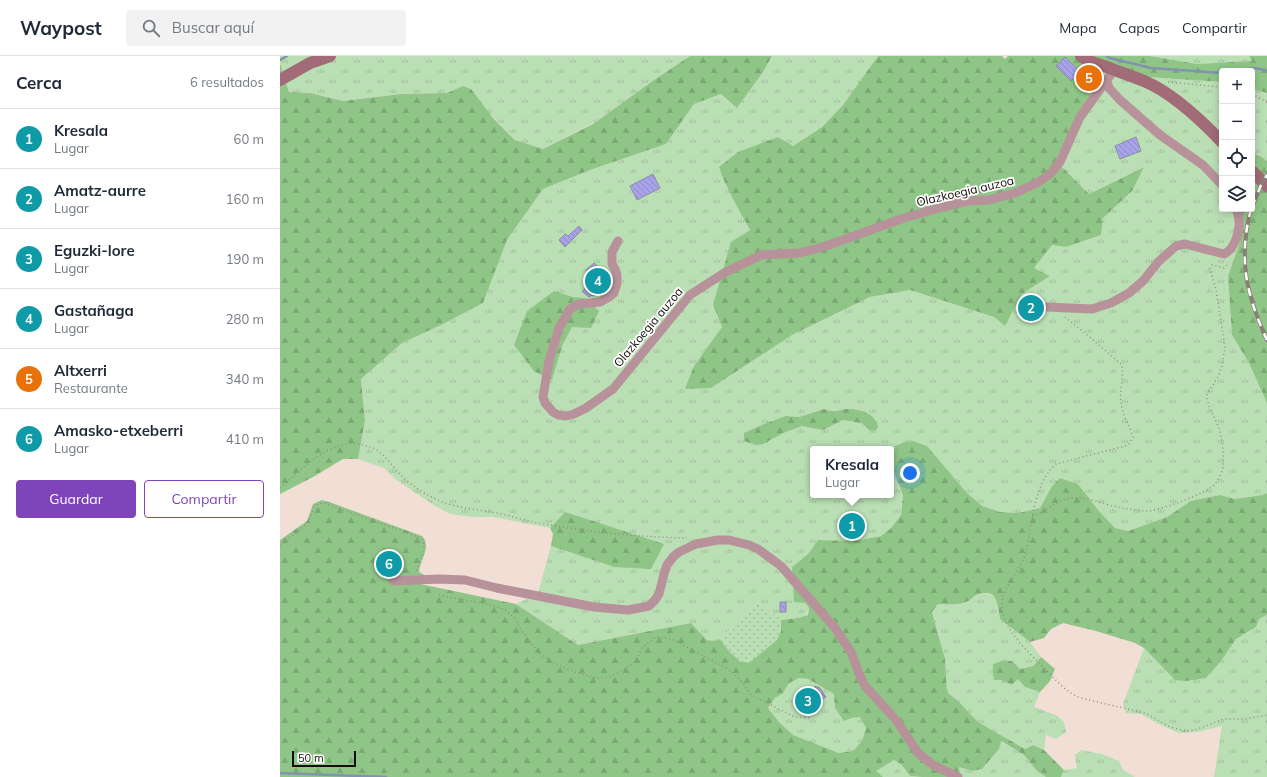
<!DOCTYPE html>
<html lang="es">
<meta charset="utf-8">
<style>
body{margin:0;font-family:Mulish,sans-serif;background:#f2f2f3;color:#1f2937}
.controls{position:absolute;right:12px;top:12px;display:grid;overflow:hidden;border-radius:4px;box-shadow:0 2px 10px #0003}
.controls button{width:36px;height:36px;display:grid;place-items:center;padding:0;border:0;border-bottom:1px solid #e0e1e3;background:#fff;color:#1f2937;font:20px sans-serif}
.scale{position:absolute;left:12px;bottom:10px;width:64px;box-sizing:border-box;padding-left:4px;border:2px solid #120c09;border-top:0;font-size:11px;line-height:14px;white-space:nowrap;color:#120c09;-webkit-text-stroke:3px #fff;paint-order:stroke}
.you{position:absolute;left:630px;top:417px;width:14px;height:14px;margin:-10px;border:3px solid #fff;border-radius:50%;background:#1a73e8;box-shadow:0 0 0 6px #1a73e833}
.badge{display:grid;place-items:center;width:26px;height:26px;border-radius:50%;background:#7f44ba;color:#fff;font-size:13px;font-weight:700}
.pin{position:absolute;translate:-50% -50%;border:2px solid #fff;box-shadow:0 1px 4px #0006}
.popup{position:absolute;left:530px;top:390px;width:84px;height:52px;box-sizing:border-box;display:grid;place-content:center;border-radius:4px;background:#fff;filter:drop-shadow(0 1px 3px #0005);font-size:13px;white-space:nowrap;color:#747a83}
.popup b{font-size:15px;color:#1f2937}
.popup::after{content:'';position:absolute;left:50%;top:100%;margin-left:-8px;border:8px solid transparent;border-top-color:#fff}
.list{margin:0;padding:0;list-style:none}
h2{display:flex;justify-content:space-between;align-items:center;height:52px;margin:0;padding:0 16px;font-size:17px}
h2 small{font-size:13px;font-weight:400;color:#747a83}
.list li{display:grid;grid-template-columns:26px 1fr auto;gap:12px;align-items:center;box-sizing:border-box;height:60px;padding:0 16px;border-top:1px solid #e0e1e3}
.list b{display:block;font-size:15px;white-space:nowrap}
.list p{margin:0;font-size:13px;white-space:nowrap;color:#747a83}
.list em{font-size:13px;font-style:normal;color:#747a83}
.actions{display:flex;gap:8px;padding:12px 16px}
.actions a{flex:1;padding:9px 0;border:1px solid #7f44ba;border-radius:4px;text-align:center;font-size:14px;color:#7f44ba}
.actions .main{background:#7f44ba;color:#fff}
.icon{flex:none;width:22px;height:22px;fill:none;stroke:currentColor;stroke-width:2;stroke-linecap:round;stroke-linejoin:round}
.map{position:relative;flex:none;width:987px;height:721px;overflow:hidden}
header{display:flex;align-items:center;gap:24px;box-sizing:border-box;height:56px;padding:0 20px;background:#fff;border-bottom:1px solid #e0e1e3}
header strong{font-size:19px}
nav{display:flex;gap:22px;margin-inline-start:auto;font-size:14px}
.search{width:280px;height:36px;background:#f2f2f3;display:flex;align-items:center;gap:10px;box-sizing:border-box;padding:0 14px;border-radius:4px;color:#747a83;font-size:15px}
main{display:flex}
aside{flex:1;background:#fff}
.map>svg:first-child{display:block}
.grass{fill:url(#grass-tufts);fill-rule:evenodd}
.forest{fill:url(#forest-firs);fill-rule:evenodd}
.garden{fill:url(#garden-dots)}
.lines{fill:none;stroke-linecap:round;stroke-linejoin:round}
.stream{stroke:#8392ad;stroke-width:2.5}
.building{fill:url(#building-back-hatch);stroke:#8e8e9e}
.path{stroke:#978a83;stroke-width:1.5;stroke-dasharray:1 3;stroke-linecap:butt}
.street{stroke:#b8929a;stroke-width:9}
.secondary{stroke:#a16b77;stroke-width:12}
.rail-casing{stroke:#8b7e77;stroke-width:4}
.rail{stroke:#fff;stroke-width:2.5;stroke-dasharray:8;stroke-linecap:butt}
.labels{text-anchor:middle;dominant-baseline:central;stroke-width:3.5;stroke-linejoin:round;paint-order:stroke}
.street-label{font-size:12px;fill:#120c09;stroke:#fff}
</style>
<header>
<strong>Waypost</strong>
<div class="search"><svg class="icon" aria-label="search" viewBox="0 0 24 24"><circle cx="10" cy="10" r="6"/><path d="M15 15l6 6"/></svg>Buscar aquí</div>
<nav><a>Mapa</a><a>Capas</a><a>Compartir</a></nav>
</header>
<main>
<aside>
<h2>Cerca<small>6 resultados</small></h2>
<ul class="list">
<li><span class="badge" style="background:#0f9aa8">1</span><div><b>Kresala</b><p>Lugar</p></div><em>60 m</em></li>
<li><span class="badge" style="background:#0f9aa8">2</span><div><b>Amatz-aurre</b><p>Lugar</p></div><em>160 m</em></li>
<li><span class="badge" style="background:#0f9aa8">3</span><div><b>Eguzki-lore</b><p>Lugar</p></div><em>190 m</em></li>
<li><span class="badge" style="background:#0f9aa8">4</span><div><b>Gastañaga</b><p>Lugar</p></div><em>280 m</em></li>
<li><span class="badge" style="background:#e8710a">5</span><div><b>Altxerri</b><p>Restaurante</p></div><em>340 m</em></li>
<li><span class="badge" style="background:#0f9aa8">6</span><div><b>Amasko-etxeberri</b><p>Lugar</p></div><em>410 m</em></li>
</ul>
<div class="actions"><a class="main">Guardar</a><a>Compartir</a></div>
</aside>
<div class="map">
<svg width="987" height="721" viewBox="0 0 987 721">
<defs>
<pattern id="grass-tufts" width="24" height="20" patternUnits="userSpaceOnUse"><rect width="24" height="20" fill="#badfb5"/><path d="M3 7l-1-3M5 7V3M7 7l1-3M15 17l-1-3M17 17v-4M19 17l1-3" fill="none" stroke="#9fbe9a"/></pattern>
<pattern id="forest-firs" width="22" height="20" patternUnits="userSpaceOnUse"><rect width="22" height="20" fill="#8fc687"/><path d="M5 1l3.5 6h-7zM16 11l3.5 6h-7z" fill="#7aa973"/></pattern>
<pattern id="garden-dots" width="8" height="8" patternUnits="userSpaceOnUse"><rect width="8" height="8" fill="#badfb5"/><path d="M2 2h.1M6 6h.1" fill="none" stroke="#9fbe9a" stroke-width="1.8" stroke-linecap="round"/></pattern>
<pattern id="building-back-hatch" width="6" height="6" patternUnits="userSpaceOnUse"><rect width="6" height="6" fill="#a8a2ea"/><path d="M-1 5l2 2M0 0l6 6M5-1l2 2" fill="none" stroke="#908ac7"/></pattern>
</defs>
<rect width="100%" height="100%" fill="#f1ded5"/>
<path class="grass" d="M0 0H410L374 24 317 65 263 93 235 84 184 30 167 37 121 38 63 45 30 37 9 36 0 7Z
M492 0H598L563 49 542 71 513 90 498 81 445 128 456 146 470 174 433 249 442 271 414 310 512 279 590 241 630 234 714 261 725 270 742 238 770 220 754 212 772 188 786 191 821 179 823 162 852 135 863 111 809 138 780 109 805 60 816 14 867 21 942 26V95H940V105L942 109V153H958L962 161 959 189 948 220 952 279 969 307 987 347V437L982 439 955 443 940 439 912 445 887 461 848 475 835 472 819 455 798 428 780 422 772 430 760 452 738 457 720 456 702 450 686 436 666 414 615 390 611 404V393H533V439H611V407L623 441 621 459 611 472 601 480 575 485 538 484 528 498 512 511 525 546 529 552 527 559 518 562 501 564 479 545 440 583 435 585 427 584 411 567 298 589 236 548 258 537 271 490 334 511 285 456 270 472 213 461H192L170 458 152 448 115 423 104 412 78 403 85 365 81 323 122 287 161 269 203 247 227 184 263 133 310 114 386 88 414 48 441 38 457 52 483 16ZM544 353 554 355 569 353 582 354 591 375 581 367 563 364 543 374 522 369 503 377 506 360 519 361Z
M870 0H969L972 5 917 8Z
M972 33 987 37V105C983 101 978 97 972 99Z
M705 537C720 540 718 550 720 563L750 586 761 601 753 610 739 613 721 624 732 629 738 623 745 631 760 636 754 651 776 659 784 666 786 676 776 683 766 679 764 694 753 689 745 693 698 666 678 645 667 636 665 603 652 555 658 548 686 547 696 540Z
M987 559V721H934L942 670 918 676 899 677 876 667 861 658 846 657 843 648 864 592 895 624 926 622 941 604 956 583 976 571 979 563Z
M519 622 527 623 554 638 555 652 571 662 580 661 586 672 582 685 573 695 559 697 513 679 499 666 488 652 495 642 503 637 509 627Z
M720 685 744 699 757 715 766 721H682L680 718 679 711 692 715 702 713 719 693Z
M801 694 822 698 839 705 843 714 855 721H781L784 714 797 712 795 699Z
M614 704 622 709 630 720 642 721H601L596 715Z"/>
<path class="forest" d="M410 0H492L483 16 457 52 441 38 414 48 386 88 310 114 263 133 227 184 203 247 161 269 122 287 81 323 85 365 78 403H63L33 421 0 438V7L9 36 30 37 63 45 121 38 167 37 183 30 191 33 214 63 235 84 263 93 313 68 374 24Z
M598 0H722L725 3 728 0H870L917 8 972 5 969 0H987V37L972 33V15H942V26L867 21 816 14 805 60 780 109 809 138 864 111 852 135 823 162 821 179 786 191 772 189 754 212 770 220 742 238 725 270 714 261 630 234 590 241 512 279 431 332 405 333 414 310 442 271 433 249 451 186 470 174C459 153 446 133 439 111L458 96 498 81 513 90 542 71 563 49Z
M975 98 982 101 987 105V347L969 307 952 279 948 220 959 189 962 161 958 153H972V99Z
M274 235 293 241 305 242 319 255 311 272 292 271 282 290 272 324 254 315 234 289 247 255Z
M544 353C547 354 551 355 554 355 558 355 563 353 567 353 579 352 597 358 598 371L596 374 591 375 581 367 563 364 543 374 522 370 503 377 483 388 476 389 464 385V377L484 368 506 360 519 361Z
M633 385 647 390 686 436 702 450 720 456 738 457 760 452 772 430 780 422 798 428 819 455 835 472 848 475 887 461 911 445 940 439 955 443 982 439 987 437V559L979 563 976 571 956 583 941 605 926 622 906 625 895 624 864 592 855 587 816 575 783 567 771 573 764 582 750 586 720 563C718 548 717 531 697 539 693 541 690 545 686 546 681 549 664 548 658 548L652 556 665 603 667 636 678 645 698 666 745 693 753 689 764 694 784 714 781 721H766L757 715 744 699 721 685 719 693 702 713 692 715 679 711 680 718 682 721H642L630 720 622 709 614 704 596 715 603 721H0V484L27 465 33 448 42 444 52 447 142 480C152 490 140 504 139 516L146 520 140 528 236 548 298 589 411 567 427 584 435 585 440 583 450 596 461 606 501 575V564L518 562 528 559 529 552 525 547 514 546 512 511 528 498 538 484 575 485 601 480 611 472 621 459 623 440 611 407 615 390 625 386ZM519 622 528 623 554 638 555 652 564 665 571 662 580 661 586 672 582 685 573 695 559 697 513 679 499 666 488 652 495 642 503 637 509 627Z
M285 456 384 488 371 513 334 511 271 490 273 478 270 472Z
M761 601 775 613 770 625 760 636 745 631 738 623 732 629 721 624H714L713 619V608L722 605H732L740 613 753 610Z"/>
<path class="garden" d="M479 545 501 564V575L497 584 469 607 461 606 450 596 440 583Z"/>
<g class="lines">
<path class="stream" d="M827 0 830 2 871 12 942 17
M0 4 7 0
M959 15C968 12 978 11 987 15
M0 717 106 721"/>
</g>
<path class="building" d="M785 1 798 14 799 13 802 14 805 11 819 24 810 37 794 22 791 25 776 10Z
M856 81 861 95 840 103 835 90Z
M373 118 380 132 357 144 350 130Z
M299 170 302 174 285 191 279 184 285 178 288 180Z
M314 207 331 223 314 240 312 239 309 241 303 236 307 226 306 223 309 218 306 214Z
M744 240 762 243 758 265 740 261Z
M578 457 587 471 566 483 558 469Z
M105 495 119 499 113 519 99 516Z
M500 546H506V556H500Z
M536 630 537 632 539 631 546 641 538 646 539 648 523 658 514 643Z"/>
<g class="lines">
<path class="path" d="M888 26 942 31
M972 38 987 46
M785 261 806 278 841 308C845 316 839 337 841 348 843 359 849 370 853 381L849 388 845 390 776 408C758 423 753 456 749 478 748 486 747 496 743 504 736 520 720 534 722 554 725 574 746 594 760 608 773 620 784 636 801 642L860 656 867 658 890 671 906 675 915 674 944 663H965L987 659
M0 432C20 415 45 387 73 388 103 388 107 407 126 424 137 433 151 442 165 447 183 453 203 454 221 458 234 461 246 465 259 467 308 476 357 481 407 482
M752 460C768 457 774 443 793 442 805 441 818 446 829 449 841 452 853 454 865 455 877 456 928 437 935 428 939 423 943 415 943 409 944 396 942 381 938 370 934 359 927 350 927 338L938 321 942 310 945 291 936 234 930 212 932 209 944 212 947 209 948 206
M0 490C8 481 19 476 27 467 31 462 32 452 38 448 41 447 44 447 47 448L141 482C149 491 139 506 136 516
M159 539 205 548 224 553 234 561 241 574 260 598 274 607 297 617 317 622 329 621 338 617 355 606 362 592 375 581 392 583 448 613 460 623 471 639 515 661 532 662"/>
<path class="street" d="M827 25 829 32 840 44 880 79 923 109 942 129
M338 185 332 196V208L335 213 337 219V227L334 237 329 241 320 246 299 248 290 253 279 272 269 305 263 341 265 347 273 356 278 359 286 360 294 358 306 352 333 333 410 239 444 217 481 199 498 198 520 197 546 190 624 162 663 151 688 145 709 144 735 137 757 127 769 119 780 106 800 61 834 14
M767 251 812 253 831 247 849 237 863 225 878 206 896 190 905 188 944 198C954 194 960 176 959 165 959 161 958 157 956 153
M113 525 159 523 185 524 217 532 314 551 348 554 369 550 375 544 379 538 384 518 387 509 393 501 399 496 416 488 438 484H449L469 489 478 493 501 510 555 572 571 596 580 620 585 630 616 664 638 697 653 709 678 721"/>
<path class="secondary" d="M801 0C808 6 818 8 827 11 839 16 852 20 864 25 893 37 921 64 942 86
M0 24 30 7 50 0
M972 115 987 130"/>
<defs>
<path id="rail" d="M972 151 981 129 987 119
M971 153C958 203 966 238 987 284"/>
</defs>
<use href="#rail" class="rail-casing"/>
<use href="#rail" class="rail"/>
</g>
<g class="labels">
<g class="street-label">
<text transform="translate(685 135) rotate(-13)">Olazkoegia auzoa</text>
<text transform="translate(368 271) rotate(-50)">Olazkoegia auzoa</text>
</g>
</g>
</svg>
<div class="controls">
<button>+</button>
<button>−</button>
<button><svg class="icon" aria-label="locate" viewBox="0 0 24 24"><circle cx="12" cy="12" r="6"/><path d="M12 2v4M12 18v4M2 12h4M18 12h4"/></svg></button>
<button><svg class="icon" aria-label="layers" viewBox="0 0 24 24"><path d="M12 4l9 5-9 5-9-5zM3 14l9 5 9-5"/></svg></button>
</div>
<div class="scale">50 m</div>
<div class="you"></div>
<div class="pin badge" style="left:572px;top:470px;background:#0f9aa8">1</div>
<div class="popup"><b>Kresala</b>Lugar</div>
<div class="pin badge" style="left:751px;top:252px;background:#0f9aa8">2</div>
<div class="pin badge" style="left:528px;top:645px;background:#0f9aa8">3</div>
<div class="pin badge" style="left:318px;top:225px;background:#0f9aa8">4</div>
<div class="pin badge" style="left:809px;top:22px;background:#e8710a">5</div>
<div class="pin badge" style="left:109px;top:508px;background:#0f9aa8">6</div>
</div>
</main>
